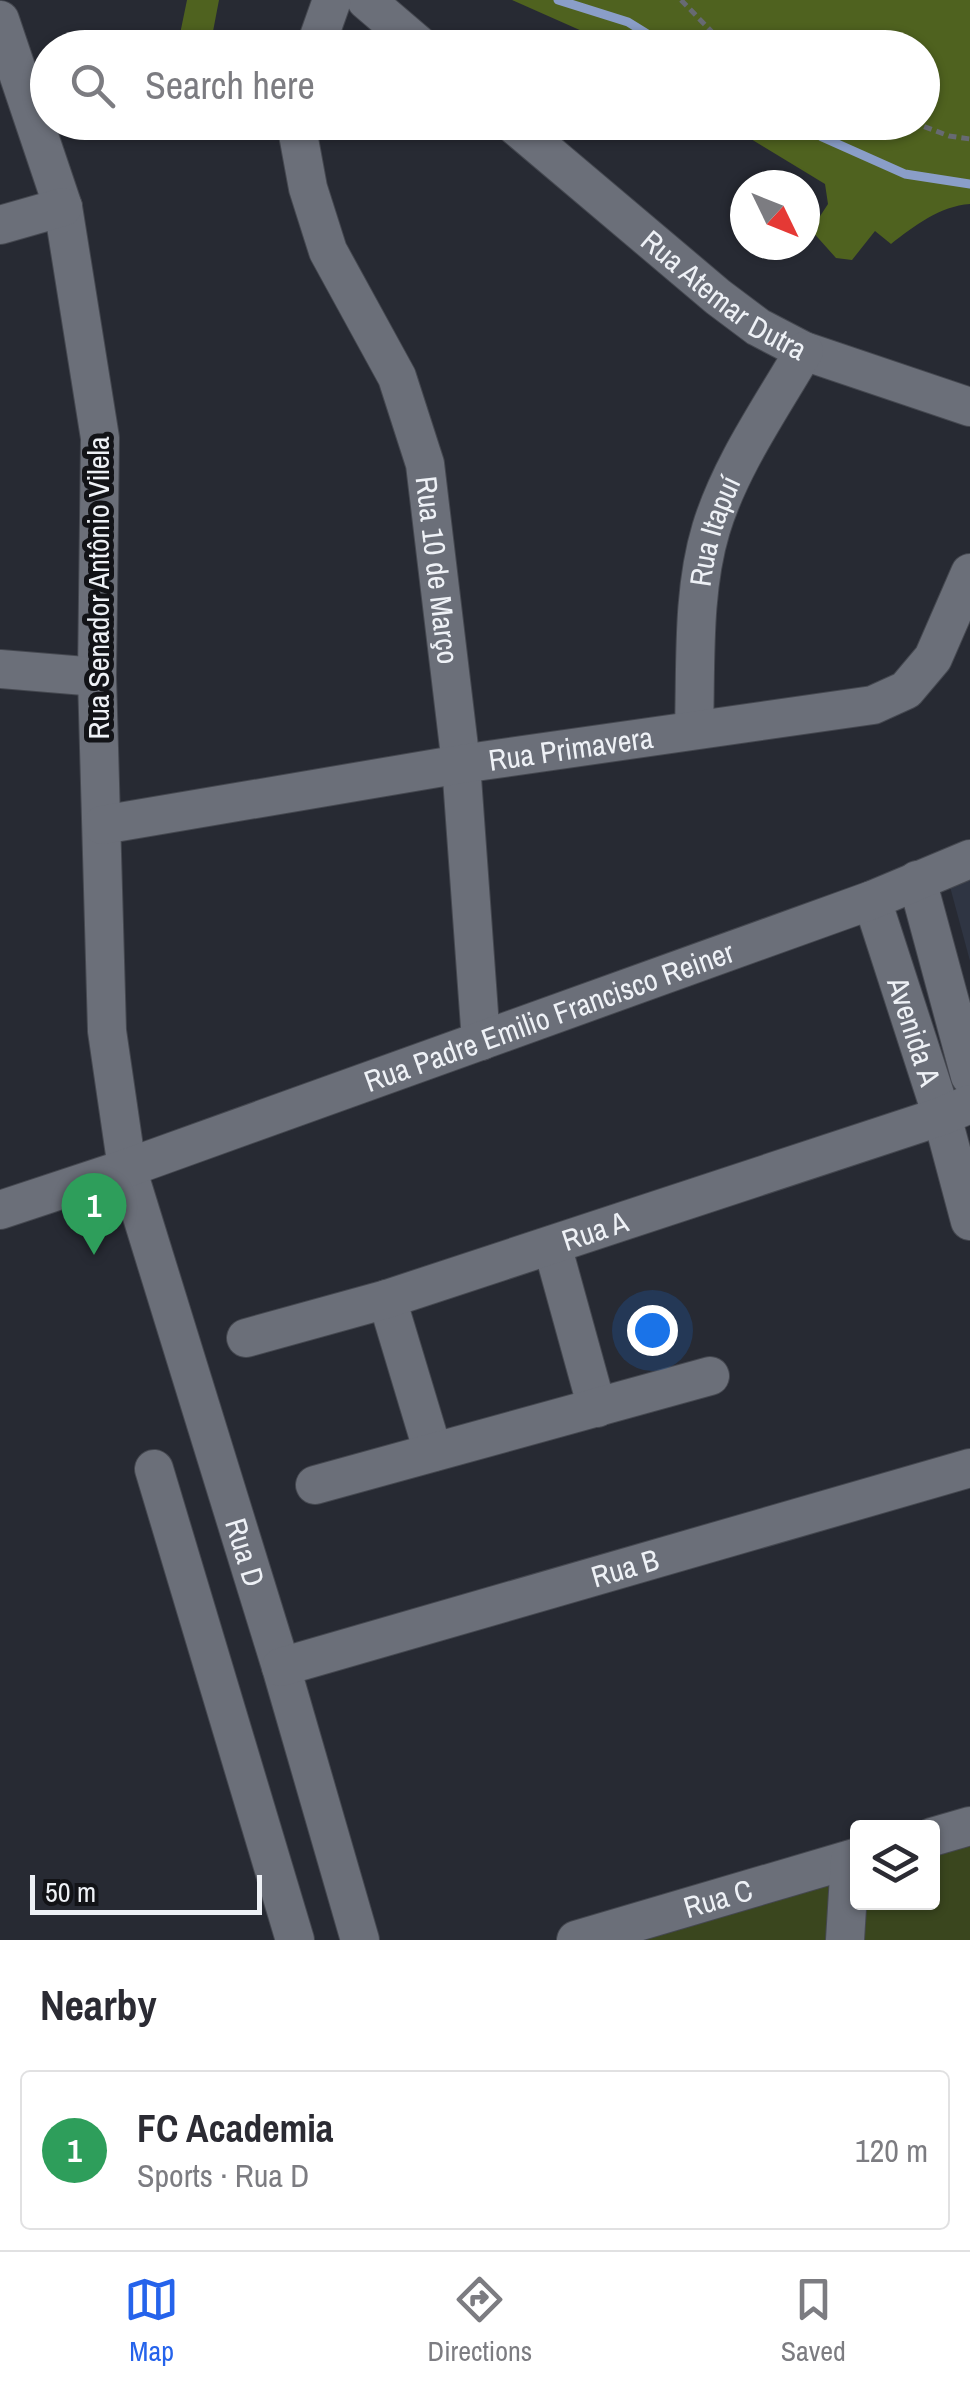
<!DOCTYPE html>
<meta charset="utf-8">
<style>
body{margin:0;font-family:"Archivo Narrow",sans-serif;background:#f2f2f3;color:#2b2b33}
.controls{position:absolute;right:30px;bottom:30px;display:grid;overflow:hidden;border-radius:10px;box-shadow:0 2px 8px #0004}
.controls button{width:90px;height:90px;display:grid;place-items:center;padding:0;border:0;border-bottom:2px solid #e1e1e2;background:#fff;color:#2b2b33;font:50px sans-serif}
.compass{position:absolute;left:730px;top:170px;width:90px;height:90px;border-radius:50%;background:#fff;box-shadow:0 2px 8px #0004;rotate:133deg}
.scale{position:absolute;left:30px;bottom:25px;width:232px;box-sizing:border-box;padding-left:10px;border:5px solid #eef1f6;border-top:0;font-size:28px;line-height:35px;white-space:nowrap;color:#eef1f6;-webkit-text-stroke:8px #121317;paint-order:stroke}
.you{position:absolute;left:652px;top:1330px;width:35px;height:35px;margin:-25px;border:8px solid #fff;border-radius:50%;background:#1a73e8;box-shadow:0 0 0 15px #1a73e833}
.badge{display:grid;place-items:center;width:65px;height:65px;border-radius:50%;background:#2563eb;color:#fff;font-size:32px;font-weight:700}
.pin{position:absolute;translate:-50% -82px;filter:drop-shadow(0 2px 5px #0008)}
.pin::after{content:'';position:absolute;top:52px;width:35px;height:30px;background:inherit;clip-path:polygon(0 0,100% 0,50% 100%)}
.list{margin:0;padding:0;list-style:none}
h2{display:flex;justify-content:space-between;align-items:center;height:130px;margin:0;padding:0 40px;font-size:42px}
h2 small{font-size:32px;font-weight:400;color:#7c7c81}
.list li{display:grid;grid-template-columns:65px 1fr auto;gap:30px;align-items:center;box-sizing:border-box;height:160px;margin:0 20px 20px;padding:0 20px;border:2px solid #e1e1e2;border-radius:10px}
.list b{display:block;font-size:38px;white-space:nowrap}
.list p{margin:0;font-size:32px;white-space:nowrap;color:#7c7c81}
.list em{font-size:32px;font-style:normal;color:#7c7c81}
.icon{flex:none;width:55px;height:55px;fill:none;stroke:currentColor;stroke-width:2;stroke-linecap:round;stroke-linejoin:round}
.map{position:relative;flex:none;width:970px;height:1940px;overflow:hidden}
.search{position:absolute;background:#fff;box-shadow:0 2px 8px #0004;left:30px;right:30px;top:30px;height:110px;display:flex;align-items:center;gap:25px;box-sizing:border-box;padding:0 35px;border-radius:55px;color:#7c7c81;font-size:38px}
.sheet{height:310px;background:#fff}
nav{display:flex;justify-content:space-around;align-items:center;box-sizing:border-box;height:140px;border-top:2px solid #e1e1e2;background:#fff;font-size:28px;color:#7c7c81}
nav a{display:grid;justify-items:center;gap:5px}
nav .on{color:#2563eb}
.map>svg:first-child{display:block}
.built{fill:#2f3543}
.green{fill:#3a461e}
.forest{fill:#4f621f}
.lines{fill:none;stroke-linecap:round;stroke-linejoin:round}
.stream{stroke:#8a9ec8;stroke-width:9}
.street-casing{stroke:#454850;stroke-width:40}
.path{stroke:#676a72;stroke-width:5;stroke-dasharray:8 5;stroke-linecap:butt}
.street{stroke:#6b6f79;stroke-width:38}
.labels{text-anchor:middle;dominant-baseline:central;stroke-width:10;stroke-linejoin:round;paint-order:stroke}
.street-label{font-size:30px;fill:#eef1f6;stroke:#121317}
</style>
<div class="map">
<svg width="970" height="1940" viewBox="0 0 970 1940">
<rect width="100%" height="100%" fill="#272a33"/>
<path class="built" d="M970 875V961L949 883Z"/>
<path class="green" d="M970 1845V1940H625L857 1877 858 1902H932L933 1856Z"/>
<path class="forest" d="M187 0H219L210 47H181L180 34Z
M512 0H970V204C940 206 914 226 891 244L875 231 852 260 836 258 811 230 828 204 825 184 751 139 732 123 922 122V48L618 47Z"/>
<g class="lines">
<path class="stream" d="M558 0 628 22 670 48
M797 122 822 137 905 174 970 184"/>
<defs>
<g id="street">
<path d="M366 0 422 48"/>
<path id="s1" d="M0 20 63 207 100 438 97 677 107 1031 127 1168 281 1667 360 1940"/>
<path d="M315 48 332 0"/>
<path id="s2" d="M300 122 298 134 308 188 328 251 397 377 425 464 461 764 481 1041"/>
<path id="s3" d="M511 122 718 297 758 327 804 351 970 407"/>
<path d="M0 225 63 207"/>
<path d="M0 669 97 677"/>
<path id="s4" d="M694 729C696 664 692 592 711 529 730 466 771 408 804 351"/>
<path id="s5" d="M102 825 461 764 873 705 906 690 933 658 970 573"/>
<path d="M917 880 970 1076"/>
<path id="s6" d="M872 900 942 1116 970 1221"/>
<path id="s7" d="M0 1210 127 1168 872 900 970 859"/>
<path d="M552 1245 597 1408"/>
<path d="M387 1299 433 1452"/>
<path id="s8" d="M246 1338 387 1299 942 1116 970 1104"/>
<path d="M154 1469 295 1940"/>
<path d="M315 1485 710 1376"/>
<path id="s9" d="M281 1667 970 1468"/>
<path d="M932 1837 970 1826"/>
<path id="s10" d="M576 1940 858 1857"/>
<path d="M845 1940 850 1860"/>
</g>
</defs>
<use href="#street" class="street-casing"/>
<path class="path" d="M681 0 713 33 743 48
M912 122 949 136 970 139"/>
<use href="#street" class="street"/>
</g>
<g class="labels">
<g class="street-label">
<text stroke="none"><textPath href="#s3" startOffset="275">Rua Atemar Dutra</textPath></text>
<text stroke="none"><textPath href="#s4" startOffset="200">Rua Itapuí</textPath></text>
<text stroke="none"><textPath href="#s2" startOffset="475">Rua 10 de Março</textPath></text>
<text transform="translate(98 588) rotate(-90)">Rua Senador Antônio Vilela</text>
<text stroke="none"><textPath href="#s5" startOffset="475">Rua Primavera</textPath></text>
<text stroke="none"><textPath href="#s7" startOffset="582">Rua Padre Emilio Francisco Reiner</textPath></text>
<text stroke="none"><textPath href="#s6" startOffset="138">Avenida A</textPath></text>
<text stroke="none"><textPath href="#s8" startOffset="365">Rua A</textPath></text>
<text stroke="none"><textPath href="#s1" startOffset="1565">Rua D</textPath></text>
<text stroke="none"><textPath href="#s9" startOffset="358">Rua B</textPath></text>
<text stroke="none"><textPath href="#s10" startOffset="148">Rua C</textPath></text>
</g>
</g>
</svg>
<div class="controls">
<button><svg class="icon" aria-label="layers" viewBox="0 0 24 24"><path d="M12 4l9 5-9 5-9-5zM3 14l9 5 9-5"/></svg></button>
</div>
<svg class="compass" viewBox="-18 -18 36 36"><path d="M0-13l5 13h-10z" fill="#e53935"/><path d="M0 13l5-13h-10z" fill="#7c7c81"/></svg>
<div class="scale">50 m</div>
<div class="you"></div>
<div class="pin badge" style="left:94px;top:1255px;background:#2e9e5b">1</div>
<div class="search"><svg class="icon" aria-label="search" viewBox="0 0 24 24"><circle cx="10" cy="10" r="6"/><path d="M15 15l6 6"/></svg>Search here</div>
</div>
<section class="sheet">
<h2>Nearby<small></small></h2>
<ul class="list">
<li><span class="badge" style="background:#2e9e5b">1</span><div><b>FC Academia</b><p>Sports · Rua D</p></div><em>120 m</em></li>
</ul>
</section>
<nav>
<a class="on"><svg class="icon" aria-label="map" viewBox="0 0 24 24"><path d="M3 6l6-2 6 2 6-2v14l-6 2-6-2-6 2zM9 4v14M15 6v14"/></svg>Map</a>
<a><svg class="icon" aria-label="directions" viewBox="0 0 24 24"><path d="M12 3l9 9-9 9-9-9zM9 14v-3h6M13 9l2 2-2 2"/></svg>Directions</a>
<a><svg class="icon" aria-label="saved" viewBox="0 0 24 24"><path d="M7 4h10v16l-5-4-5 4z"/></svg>Saved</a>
</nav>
